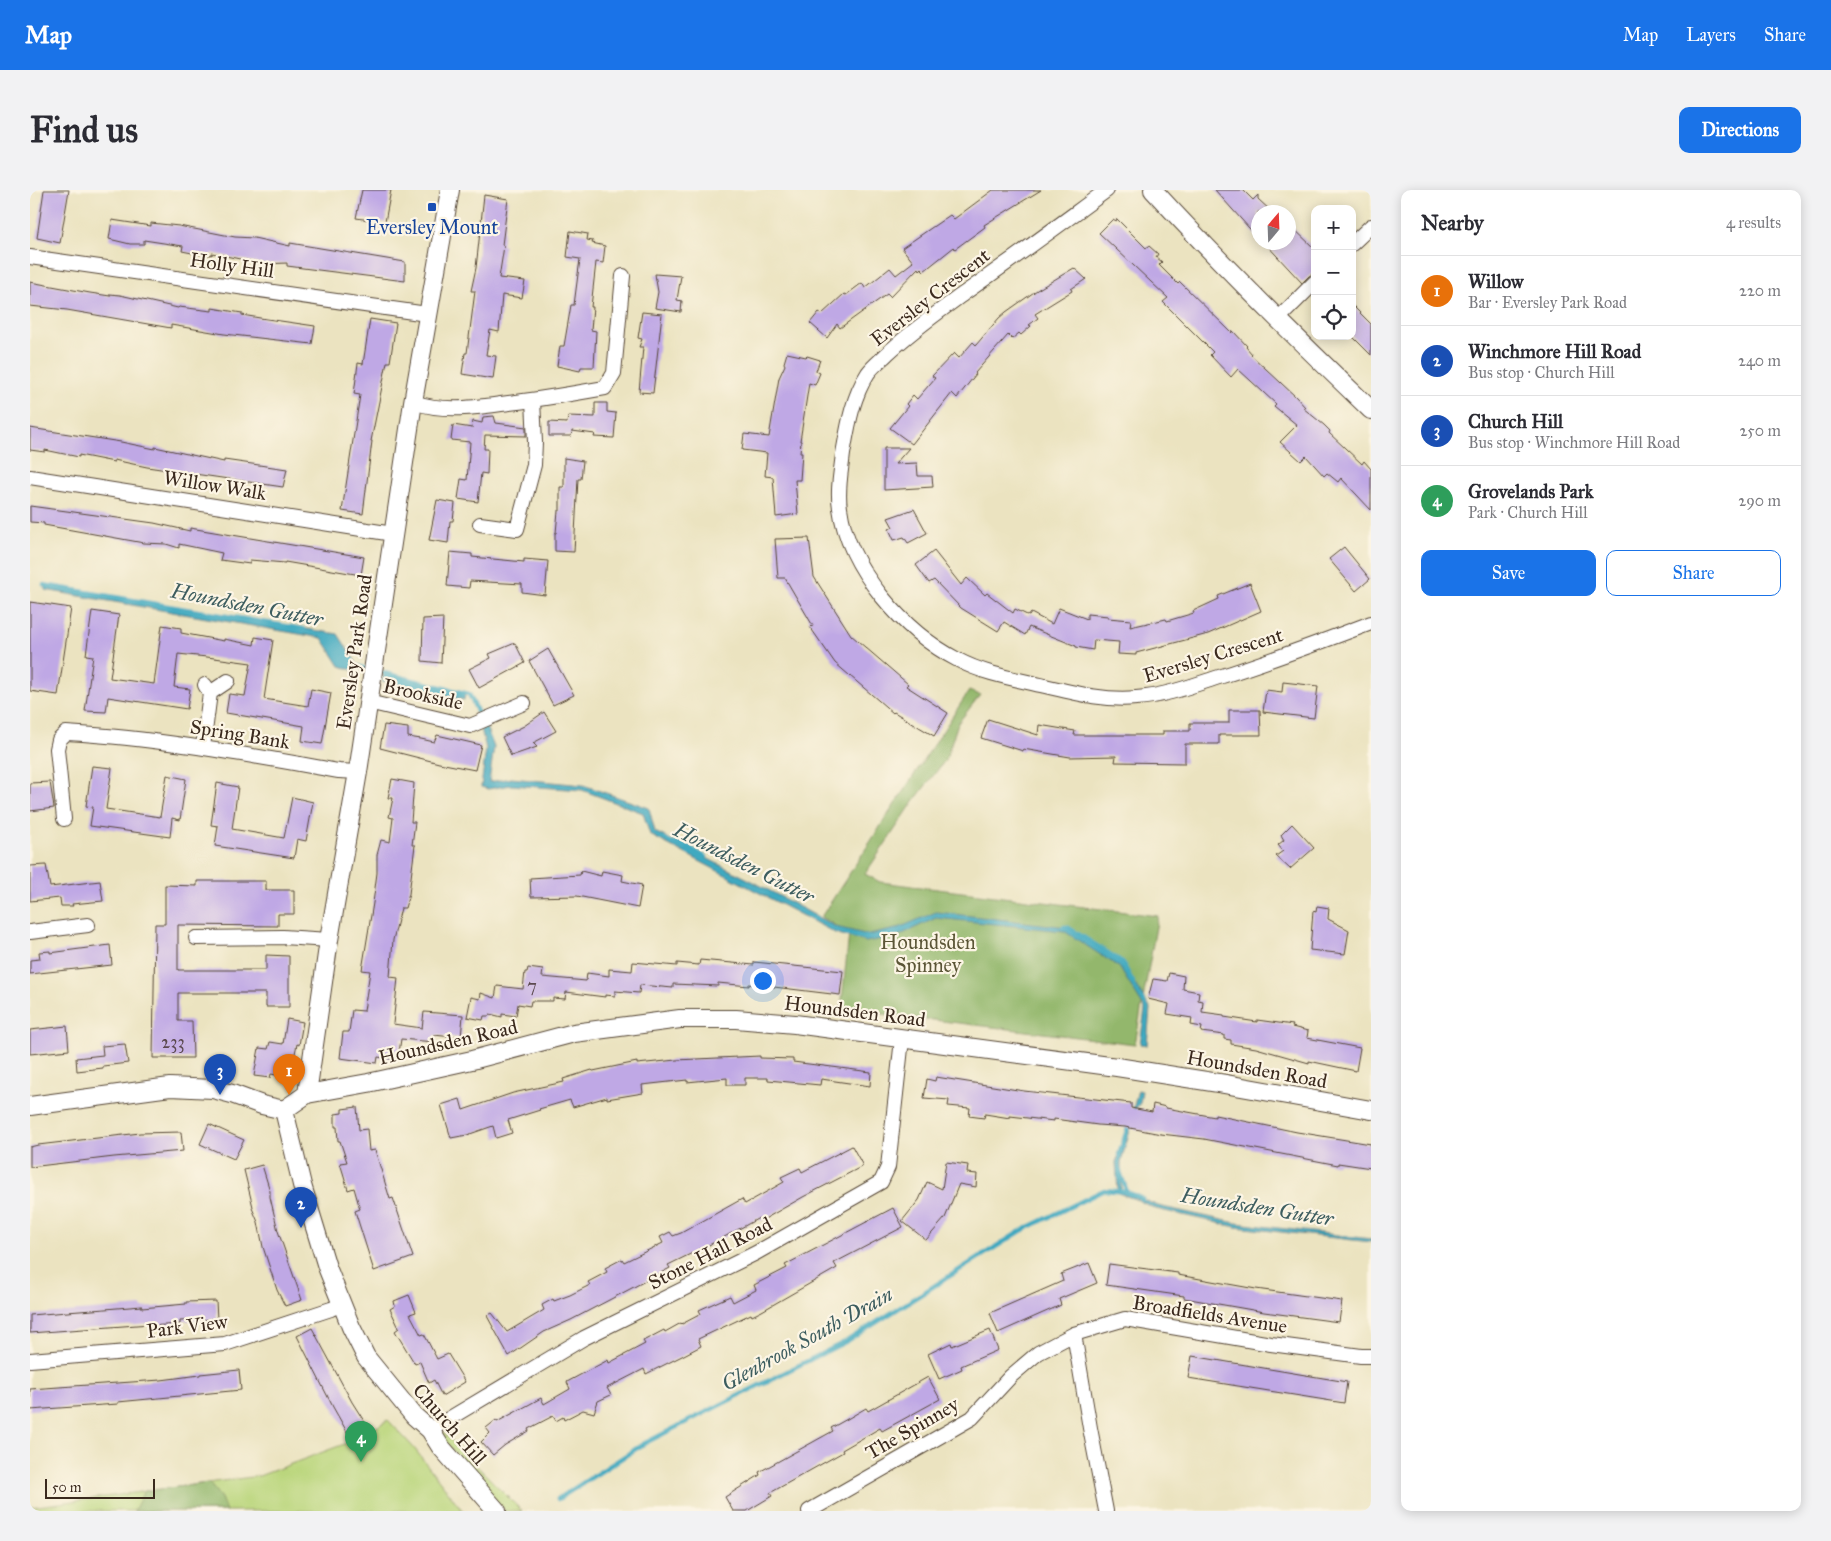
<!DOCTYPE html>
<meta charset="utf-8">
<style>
body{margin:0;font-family:"IM FELL Great Primer",serif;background:#f2f2f3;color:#2b2b33}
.controls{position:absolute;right:15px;top:15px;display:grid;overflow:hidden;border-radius:10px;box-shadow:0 2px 12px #0003}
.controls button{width:45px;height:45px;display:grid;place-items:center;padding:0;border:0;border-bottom:1px solid #e1e1e2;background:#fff;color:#2b2b33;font:25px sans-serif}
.compass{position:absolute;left:1221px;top:15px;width:45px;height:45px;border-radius:50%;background:#fff;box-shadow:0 2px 12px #0003;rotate:19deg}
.scale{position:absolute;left:15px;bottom:12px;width:110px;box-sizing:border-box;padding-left:5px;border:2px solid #3b2a1e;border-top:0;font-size:14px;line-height:18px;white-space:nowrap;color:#3b2a1e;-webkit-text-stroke:4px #fcf5e5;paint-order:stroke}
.you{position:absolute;left:732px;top:790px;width:18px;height:18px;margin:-12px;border:4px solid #fff;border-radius:50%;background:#1a73e8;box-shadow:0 0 0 8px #1a73e833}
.badge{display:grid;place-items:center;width:32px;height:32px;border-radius:50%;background:#1a73e8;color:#fff;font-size:16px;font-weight:700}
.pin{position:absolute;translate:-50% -41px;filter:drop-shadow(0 1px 2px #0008)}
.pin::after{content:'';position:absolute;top:26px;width:18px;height:15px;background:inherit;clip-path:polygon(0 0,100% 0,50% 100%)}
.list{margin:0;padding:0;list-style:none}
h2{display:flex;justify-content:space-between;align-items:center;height:65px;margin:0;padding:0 20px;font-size:21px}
h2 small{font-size:16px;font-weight:400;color:#7c7c81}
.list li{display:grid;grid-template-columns:32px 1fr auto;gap:15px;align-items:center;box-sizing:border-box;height:70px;padding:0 20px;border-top:1px solid #e1e1e2}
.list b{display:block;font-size:19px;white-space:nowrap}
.list p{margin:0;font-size:16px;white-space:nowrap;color:#7c7c81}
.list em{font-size:16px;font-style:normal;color:#7c7c81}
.actions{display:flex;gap:10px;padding:15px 20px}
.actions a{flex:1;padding:11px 0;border:1px solid #1a73e8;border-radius:10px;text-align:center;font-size:18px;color:#1a73e8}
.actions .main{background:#1a73e8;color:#fff}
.icon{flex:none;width:28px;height:28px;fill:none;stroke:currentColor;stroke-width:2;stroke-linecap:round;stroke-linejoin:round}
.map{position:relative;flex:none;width:1341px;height:1321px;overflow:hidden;border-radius:10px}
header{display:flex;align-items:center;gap:30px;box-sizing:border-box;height:70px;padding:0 25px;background:#1a73e8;color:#fff}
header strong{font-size:24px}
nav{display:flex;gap:28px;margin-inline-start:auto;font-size:18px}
.intro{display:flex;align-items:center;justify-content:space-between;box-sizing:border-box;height:120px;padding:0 30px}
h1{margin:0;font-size:35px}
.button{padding:12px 22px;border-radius:10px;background:#1a73e8;color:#fff;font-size:18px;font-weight:700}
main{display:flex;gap:30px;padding:0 30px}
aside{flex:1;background:#fff;border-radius:10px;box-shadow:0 2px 12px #0003}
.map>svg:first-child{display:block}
.green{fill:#bad67c;stroke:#7a804d}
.forest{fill:#93b76c;stroke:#677045}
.water{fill:#40a9c0;stroke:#3e6a6f}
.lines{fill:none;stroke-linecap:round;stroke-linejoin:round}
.stream{stroke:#40a9c0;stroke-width:4.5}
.building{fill:#bfa8e5}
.minor-casing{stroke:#554636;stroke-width:16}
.tertiary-casing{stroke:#554636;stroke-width:20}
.minor{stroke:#fff;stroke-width:14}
.tertiary{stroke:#fff;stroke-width:18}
.transit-dot{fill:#1a4fb4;stroke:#fcf5e5;stroke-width:2}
.labels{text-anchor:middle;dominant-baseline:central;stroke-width:4.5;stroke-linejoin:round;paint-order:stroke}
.number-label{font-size:18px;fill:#5c4a50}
.transit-label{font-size:20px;fill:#164399;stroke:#fcf5e5}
.street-label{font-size:20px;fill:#3b2a1e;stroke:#fcf5e5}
.park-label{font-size:20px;fill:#5b5536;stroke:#fcf5e5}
.water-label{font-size:21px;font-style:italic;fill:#3d5d5f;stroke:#fcf5e5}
</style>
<header>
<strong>Map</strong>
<nav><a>Map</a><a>Layers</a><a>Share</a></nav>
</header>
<div class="intro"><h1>Find us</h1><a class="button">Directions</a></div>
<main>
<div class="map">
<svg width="1341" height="1321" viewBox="0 0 1341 1321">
<rect width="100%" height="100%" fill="#fcf5e5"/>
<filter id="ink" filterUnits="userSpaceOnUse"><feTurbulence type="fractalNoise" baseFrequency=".02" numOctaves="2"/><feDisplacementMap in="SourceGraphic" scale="10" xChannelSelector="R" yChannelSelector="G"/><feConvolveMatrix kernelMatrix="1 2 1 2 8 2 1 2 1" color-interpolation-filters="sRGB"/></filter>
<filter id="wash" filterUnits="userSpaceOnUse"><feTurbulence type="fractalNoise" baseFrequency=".0096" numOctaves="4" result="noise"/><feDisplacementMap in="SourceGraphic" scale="20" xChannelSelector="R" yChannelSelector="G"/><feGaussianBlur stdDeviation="1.12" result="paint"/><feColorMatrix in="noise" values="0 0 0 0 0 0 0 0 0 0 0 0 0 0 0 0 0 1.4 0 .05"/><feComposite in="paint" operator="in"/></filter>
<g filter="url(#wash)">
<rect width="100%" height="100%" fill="#ebe3c0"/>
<path class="green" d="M358 1230 384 1258 433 1321H0V1317L229 1286 325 1250Z
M409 1238 492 1321H475L406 1241Z"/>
<path class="forest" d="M939 501 950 505 928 533 916 569 884 611 835 684 850 692 1128 726 1105 854 811 819 819 744 791 727Z
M179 1293 191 1308 196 1321H104L114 1301Z"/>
<path class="water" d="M16 397 308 444 326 472 325 481 310 476 292 448 15 400Z
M354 484 435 504 434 510 352 491Z
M456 537 464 557 459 592 481 588 553 595 619 618 625 642 724 692 806 737 839 745 866 739 906 722 1037 737 1092 774 1120 818 1117 855 1110 854 1115 819 1089 777 1034 741 906 728 868 746 836 752 805 743 620 645 613 623 552 600 481 595 458 599 451 597 456 559 451 539Z
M1108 900 1112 901 1110 913 1106 918 1091 972V1000L1128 1016 1206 1033 1341 1049V1052L1206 1037 1126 1019 1108 1010 1088 1003 1086 972 1096 947Z"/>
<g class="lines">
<path class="stream" d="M14 395 274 439
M322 475 338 479
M346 481 439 504 451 530
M646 653 658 657 675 667
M1033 737H1037L1092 772 1103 792
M1089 965 1099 934
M1089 979 1097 1002
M528 1309 615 1253 817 1151 991 1041 1074 1000 1097 1002 1112 1009"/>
</g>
<g id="blocks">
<path class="building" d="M14 0H39L30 53 7 48Z
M332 0H361L355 32 326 28Z
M963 0H1011L954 35 955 37 925 59 924 57 894 81 891 78 889 80 888 78 860 107 857 104 810 138 807 134 797 148 780 133 789 122 792 124 814 104 816 105 832 93 835 98 860 78 866 85 883 72 872 58 920 25 924 29Z
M1185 0H1213L1223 10 1228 5V9L1242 22H1228V48Z
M454 5 478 9 472 55 474 56 469 88 495 91 492 108 472 105 469 142 460 140 456 165 466 166 463 189 432 184 435 163H437L445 101H441L446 78Z
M1083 29 1086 31 1087 29 1116 58 1119 56 1128 64 1126 67 1132 72 1129 75 1148 94 1150 92 1202 143 1203 141 1217 156 1216 157 1222 164 1221 165 1266 207 1275 217 1273 218 1294 235 1300 241 1299 243 1332 274 1334 271 1341 279V320L1311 288 1308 292 1297 283 1294 286 1276 266 1271 271 1250 252 1267 235 1244 216 1246 214 1208 179 1201 187 1180 165 1183 162 1133 112 1138 108 1069 43Z
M82 30 121 36V33L149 36 205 47 224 48 260 56V53L375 72V91L257 76V73L233 74 182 63V65L167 64 152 61 153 56 114 50V54H100L79 49Z
M1258 33 1285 59V83L1279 86 1272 93 1234 52H1258Z
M540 41 558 44 557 50 563 51 562 53 575 56 573 73 566 72 561 117H563L561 140 566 141 564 177H551L550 181 527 176 530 156H534L541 115H544L550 69 537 67Z
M1044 78 1056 89 1041 99 1042 101 1005 124 1008 128 999 135 1001 136 991 145 989 143 982 149 978 145 945 183 946 184 927 208 922 203 882 254 860 238 878 216 876 214 883 205 887 209 905 188 902 186 924 163 929 168 943 152 946 155 969 128 976 122 1007 100Z
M625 84 651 86 647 110 652 111 651 122 625 118 628 102Z
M0 92 60 103 80 106V104L90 105 148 118 149 117 182 121V118L212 123V125L230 128 285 136 282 154 194 144 141 135V138L37 120 0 116Z
M1322 115 1341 134V165L1322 146Z
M612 122 632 124 623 203 609 202 613 157H609L612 149 608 148Z
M340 129 366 133 360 172H357L341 251H342L333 324 312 321 330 205 324 204 328 173 333 174Z
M757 163 776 167 777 166 790 170 786 181 790 183 785 195 779 193 770 251H771L770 263H772L770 290H765L768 324 746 327 743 287 735 286 737 263 712 260 714 244 739 247 749 188 755 175 754 173Z
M565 213H577V222L586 223 584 248 564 247 565 244 542 241 541 246H519V232L537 233 538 226 565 227Z
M464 226 466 233 496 237V246L455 245 454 259H458L457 284 451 283 448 312 428 309 431 289 437 290 440 252 421 250 423 235 442 238 443 231 452 233 453 227Z
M0 238 91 252 125 259V257L194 272V270L257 279 253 297 117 277 84 270V272L49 265V267L15 260V262L0 260Z
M854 258H879L865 274 887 273 888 286H902L903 297 854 300Z
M534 268 553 271 551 289H548L544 362 525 361V343H526L528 321H530V297H534Z
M407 310 425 313 423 331H420L418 353 399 350Z
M0 316 124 333 160 341V338L334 367 331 385 255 372V373L220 370V374L190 370 192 363 149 354V358L136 354 114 353 14 335V333L0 332Z
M884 319 897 343 878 353 874 347 864 350 859 339 863 337 858 328Z
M779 348 784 387 821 445 878 494 876 496 918 523 904 546 864 522 863 523 805 473 780 437 783 436 755 388H748L745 349Z
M1314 357 1340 389 1326 401 1299 369Z
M904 361 931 395 937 388 955 405 957 403 983 423 985 419 999 426 1001 423 1022 434 1029 418 1057 429V424L1078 426V428L1101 430 1100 437 1136 429 1137 431 1164 423 1163 421 1189 409 1188 406 1220 393 1231 421 1178 444 1106 463V465L1088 464 1089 452 1064 450 1063 460 1046 457V456L999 437 995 445 974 432 968 441 931 418 904 390 899 393 886 375Z
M420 362 442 364V367L494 372V369L518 371 515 405 492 402V394L440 391 439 398 417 396Z
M0 412 41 418 28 505 0 501Z
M62 421 89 425 80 488 124 494 132 435 151 438V443L194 451V449L224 455 225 447 243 450 234 509 278 516 281 499 301 503 292 554 272 551 274 536 196 523 199 504 215 506 221 473 177 467 148 464 144 497 160 499 157 519 78 507 76 522 55 521 63 466 56 465Z
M413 428 411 473 392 471 393 429Z
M485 453 495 473 449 498 439 479 461 468 459 464Z
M518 459 544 505 523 515 499 471Z
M1253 492 1288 496 1284 528 1233 522 1236 500 1252 502Z
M1199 520H1230L1231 545H1189V554H1155V573L1085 572 1086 566 1040 567 993 559V561L951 548 958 529 1008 545 1009 535 1045 541 1044 545H1133V541H1160V533H1199Z
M514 522 526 541 503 553 507 557 481 566 472 547 494 536Z
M354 535 378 538V547L391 549 404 552 407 545 451 555 445 580 409 573 350 558Z
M62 576 82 578 76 619 130 627 137 585 156 589 150 630 142 628 140 647 60 636 63 617 56 616Z
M362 589 384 593 381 632H385L382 655H385L379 704 375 718H371L363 750 360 787 368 788 363 834 392 838 394 822 433 825 431 848 404 845V852L371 849 368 870 348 867 347 873 310 868 313 842H319L322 820 334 821 340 781 332 780 343 713 347 683V665L351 650 360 652 363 628 359 627 363 608H358Z
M20 592 24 618 0 621V593Z
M187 593 208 597 202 639 254 648 262 607 283 612 276 651 267 649 264 668 185 656 188 636 181 635Z
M1262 634 1284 658 1260 679 1246 666 1253 661 1248 655 1254 650 1251 645Z
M16 675 20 697 70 691 73 711 42 714 43 716H31L30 708 0 711V676Z
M551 681 571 686 572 681 593 685 592 691 612 695 608 718 547 706 501 707 500 688 550 685Z
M167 691H236V700H264V724H248V736L148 735V780H236V765L259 766V817H236V803H148V831H162L163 868H123L125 734H135V695L167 696Z
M1287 716 1299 718 1298 729 1319 740 1315 764 1280 760 1283 721 1286 722Z
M80 755 82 775 0 784V770L10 769 9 762 20 761V763Z
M670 770 724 775V772L813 781 810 805 719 794V796L688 793V796L643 794V798L610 795 609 803 585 801V806L575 805V807L536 802 535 809 523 808V811H501L500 816 488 814 486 826 472 824V827L460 824 459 826H454L453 830 437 827 441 807 450 809 451 803 465 808 467 796 493 799 495 782H497L498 778 513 780 512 787 556 791 557 783 579 786V779L602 781 603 772 647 776V773L669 775Z
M1139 783 1154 786 1153 799 1169 802 1168 810 1173 811 1172 822 1194 825V827L1227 832V830L1263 835 1262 837 1278 841 1277 848 1330 858 1326 881 1279 871V873L1226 858 1201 854V850L1194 849V845L1171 842 1172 837 1161 835 1162 828 1137 824 1139 814 1118 809 1123 789 1137 791Z
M257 829 273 832 269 855 267 854 263 873 258 872 256 887 241 884 240 888 224 886 229 858 238 859 240 852 253 854Z
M37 836 39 860 0 864V840Z
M95 854 98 873 73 876V878L47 881 46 868 73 865 72 856Z
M730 866V868L763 869V872L841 882 840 896 791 889 790 895 738 890V888H715V895H697V888L657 892V890L612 895 613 903 577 909V907L543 917 540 910 509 919 510 920 478 930 482 943 466 948 463 936 437 945 421 948 411 915 430 909 433 920 483 903 534 892 533 889 562 880 563 881 607 872V874L646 870Z
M906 887 994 901 1101 913V918L1122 922 1123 914 1136 917V918L1185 927V925L1267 942 1341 954V978L1308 973V975L1174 949 1131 944 1095 937 1068 935 1024 929V931L980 926V928L955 924 954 928 939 926 940 918 918 916 919 910 894 908 897 889 905 891Z
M327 917 329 940 337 939 339 961 345 960 360 1009 363 1008 383 1067 344 1081 325 1021 330 1019 324 998 318 1000 314 986 310 973 317 972 310 951H308L307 937H305V924L312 923V919Z
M179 934 214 950 204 969 170 954Z
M151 942 153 961 84 967 0 977V957L8 955 110 943Z
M822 956 833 976 773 1007 731 1031 729 1028 687 1051 638 1075 640 1078 541 1130 514 1142 479 1166 457 1126 462 1123 477 1142 514 1120 512 1115 523 1109 524 1111 540 1105 560 1095 558 1092 577 1082 575 1078 592 1069 594 1072 633 1053 630 1047 640 1042 643 1046 651 1043 712 1009 715 1014 754 992 751 987 770 978 772 982Z
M916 972 938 975 937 983 947 984 946 997 929 994 915 1028 896 1050 872 1031 889 1010 897 992 912 999Z
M232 975 240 1001V1007L248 1041 272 1110 255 1116 247 1100 233 1057 228 1032 222 1018 223 1017 214 980Z
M863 1018 873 1037 804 1073 807 1078 732 1121 722 1126 721 1124 668 1149 671 1156 652 1166 616 1184 614 1179 577 1198 581 1205 568 1211 564 1223 553 1220 534 1230 533 1227 526 1231 523 1226 498 1239 499 1241 475 1255 463 1265 451 1252 460 1243 456 1238 466 1230 467 1232 511 1208 514 1214 540 1199 537 1192 578 1170 579 1173 615 1154 613 1151 634 1140 635 1142 651 1133 652 1134 671 1124 669 1120 680 1115 700 1106 703 1112 726 1100 724 1095 757 1078 755 1075Z
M1059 1073 1067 1093 1029 1109 1031 1115 968 1143 960 1123 1033 1091 1031 1084Z
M1079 1074 1148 1083V1085L1226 1099 1312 1111 1309 1132 1234 1122 1154 1108V1106L1076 1095Z
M379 1105 386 1122 380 1124 391 1145 394 1144 407 1169 418 1164 435 1192 412 1206 404 1190 399 1193 390 1172 385 1174 365 1141 369 1138 360 1119 365 1116 364 1111Z
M186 1111 187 1129 150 1131V1134L120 1136V1134L0 1143V1125L112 1116V1118L156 1114V1112Z
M282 1138 322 1212 339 1239 321 1249 303 1217 267 1146Z
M960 1140 968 1160 931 1176 932 1179 909 1189 898 1164 921 1153 922 1156Z
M1162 1166 1317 1192 1314 1213 1158 1188Z
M209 1180 211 1200 88 1212V1214L0 1220V1199L131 1190 170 1185V1184Z
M898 1187 910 1209 852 1241 850 1238 812 1260 813 1262 740 1303 742 1306 717 1321H703L695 1307 730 1285 729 1282 803 1241 801 1238 819 1228 836 1218 838 1221Z"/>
</g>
</g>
<g filter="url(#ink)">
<use href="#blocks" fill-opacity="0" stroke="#554636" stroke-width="1"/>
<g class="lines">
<defs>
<path id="minor" d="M1077 0C1029 35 982 70 933 104 907 123 880 142 857 164 851 170 843 176 838 183 822 208 818 236 813 264 811 282 807 300 810 318 818 379 874 442 928 470 954 484 986 489 1015 496 1045 503 1075 511 1106 508 1135 506 1161 496 1189 487 1240 471 1291 452 1341 433
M1322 54 1341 36
M0 67 397 124
M1247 130 1285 92
M383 212C413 222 441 218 471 214 506 210 541 204 575 198L584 183 593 86
M0 287 363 344
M450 334 487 339 504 275 505 252 503 210
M180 503 198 491
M338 512 440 536 494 513
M173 557 180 503 175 495
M34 629 27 559 29 550 36 543C128 548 218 565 309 581L328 582
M0 742 58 735
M166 748 253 747 299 750
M1044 1144 1060 1238 1076 1321
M0 1170 195 1154 301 1119 312 1114
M400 1240 554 1148 726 1063 851 992 858 977 872 849
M779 1321 942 1228 981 1186 1008 1163 1044 1144 1095 1129 1241 1154 1331 1166H1341"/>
<path id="tertiary" d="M1123 0C1193 76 1266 148 1341 220
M277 904 338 893 442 870 544 843 650 829H706L765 834 1087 877 1195 894 1341 920
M0 916 140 897 183 899 202 904 232 915 254 920
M254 920 277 904 299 750 328 582 383 212 420 0
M254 920 272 995 297 1077 321 1137 336 1167 384 1226 400 1240 410 1256 467 1321"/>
</defs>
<use href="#minor" class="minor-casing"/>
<use href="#tertiary" class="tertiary-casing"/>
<use href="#minor" class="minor"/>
<use href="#tertiary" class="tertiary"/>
</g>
</g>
<rect class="transit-dot" x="397" y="12" width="10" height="10" rx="2.5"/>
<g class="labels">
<g class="number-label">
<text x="502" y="796">7</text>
<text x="143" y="852">233</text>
</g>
<g class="transit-label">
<text x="402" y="37">Eversley Mount</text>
</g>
<g class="street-label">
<text transform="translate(202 75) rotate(8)">Holly Hill</text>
<text transform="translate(900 107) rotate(-38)">Eversley Crescent</text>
<text transform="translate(185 295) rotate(9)">Willow Walk</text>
<text transform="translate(324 462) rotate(-82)">Eversley Park Road</text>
<text transform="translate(1183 465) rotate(-17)">Eversley Crescent</text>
<text transform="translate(393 504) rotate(13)">Brookside</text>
<text transform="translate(210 544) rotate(9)">Spring Bank</text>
<text transform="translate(825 821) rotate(7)">Houndsden Road</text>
<text transform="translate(418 852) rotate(-13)">Houndsden Road</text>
<text transform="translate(1227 879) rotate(10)">Houndsden Road</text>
<text transform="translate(680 1063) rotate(-27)">Stone Hall Road</text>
<text transform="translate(1180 1124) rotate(9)">Broadfields Avenue</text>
<text transform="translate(157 1136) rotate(-7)">Park View</text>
<text transform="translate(420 1234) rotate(49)">Church Hill</text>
<text transform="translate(882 1238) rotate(-30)">The Spinney</text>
</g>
<g class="park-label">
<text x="898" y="752">Houndsden<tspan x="898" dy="23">Spinney</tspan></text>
</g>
<g class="water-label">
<text transform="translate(217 415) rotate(11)">Houndsden Gutter</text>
<text transform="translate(714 673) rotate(27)">Houndsden Gutter</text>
<text transform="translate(1227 1017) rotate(9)">Houndsden Gutter</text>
<text transform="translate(777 1149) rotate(-29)">Glenbrook South Drain</text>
</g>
</g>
</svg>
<div class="controls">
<button>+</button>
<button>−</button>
<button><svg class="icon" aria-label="locate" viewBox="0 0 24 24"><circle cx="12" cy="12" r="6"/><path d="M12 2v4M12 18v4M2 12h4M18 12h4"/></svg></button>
</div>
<svg class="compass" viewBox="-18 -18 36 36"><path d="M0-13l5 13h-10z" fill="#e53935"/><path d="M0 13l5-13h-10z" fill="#7c7c81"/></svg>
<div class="scale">50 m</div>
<div class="you"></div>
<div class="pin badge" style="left:259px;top:905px;background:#e8710a">1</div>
<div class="pin badge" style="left:271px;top:1038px;background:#1a4fb4">2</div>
<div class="pin badge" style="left:190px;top:905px;background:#1a4fb4">3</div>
<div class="pin badge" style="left:331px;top:1272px;background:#2e9e5b">4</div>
</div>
<aside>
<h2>Nearby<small>4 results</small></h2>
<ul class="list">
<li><span class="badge" style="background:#e8710a">1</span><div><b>Willow</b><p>Bar · Eversley Park Road</p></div><em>220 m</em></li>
<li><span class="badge" style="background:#1a4fb4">2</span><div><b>Winchmore Hill Road</b><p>Bus stop · Church Hill</p></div><em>240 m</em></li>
<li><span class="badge" style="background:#1a4fb4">3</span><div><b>Church Hill</b><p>Bus stop · Winchmore Hill Road</p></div><em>250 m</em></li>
<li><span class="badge" style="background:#2e9e5b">4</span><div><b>Grovelands Park</b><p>Park · Church Hill</p></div><em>290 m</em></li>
</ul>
<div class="actions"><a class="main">Save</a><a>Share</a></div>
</aside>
</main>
